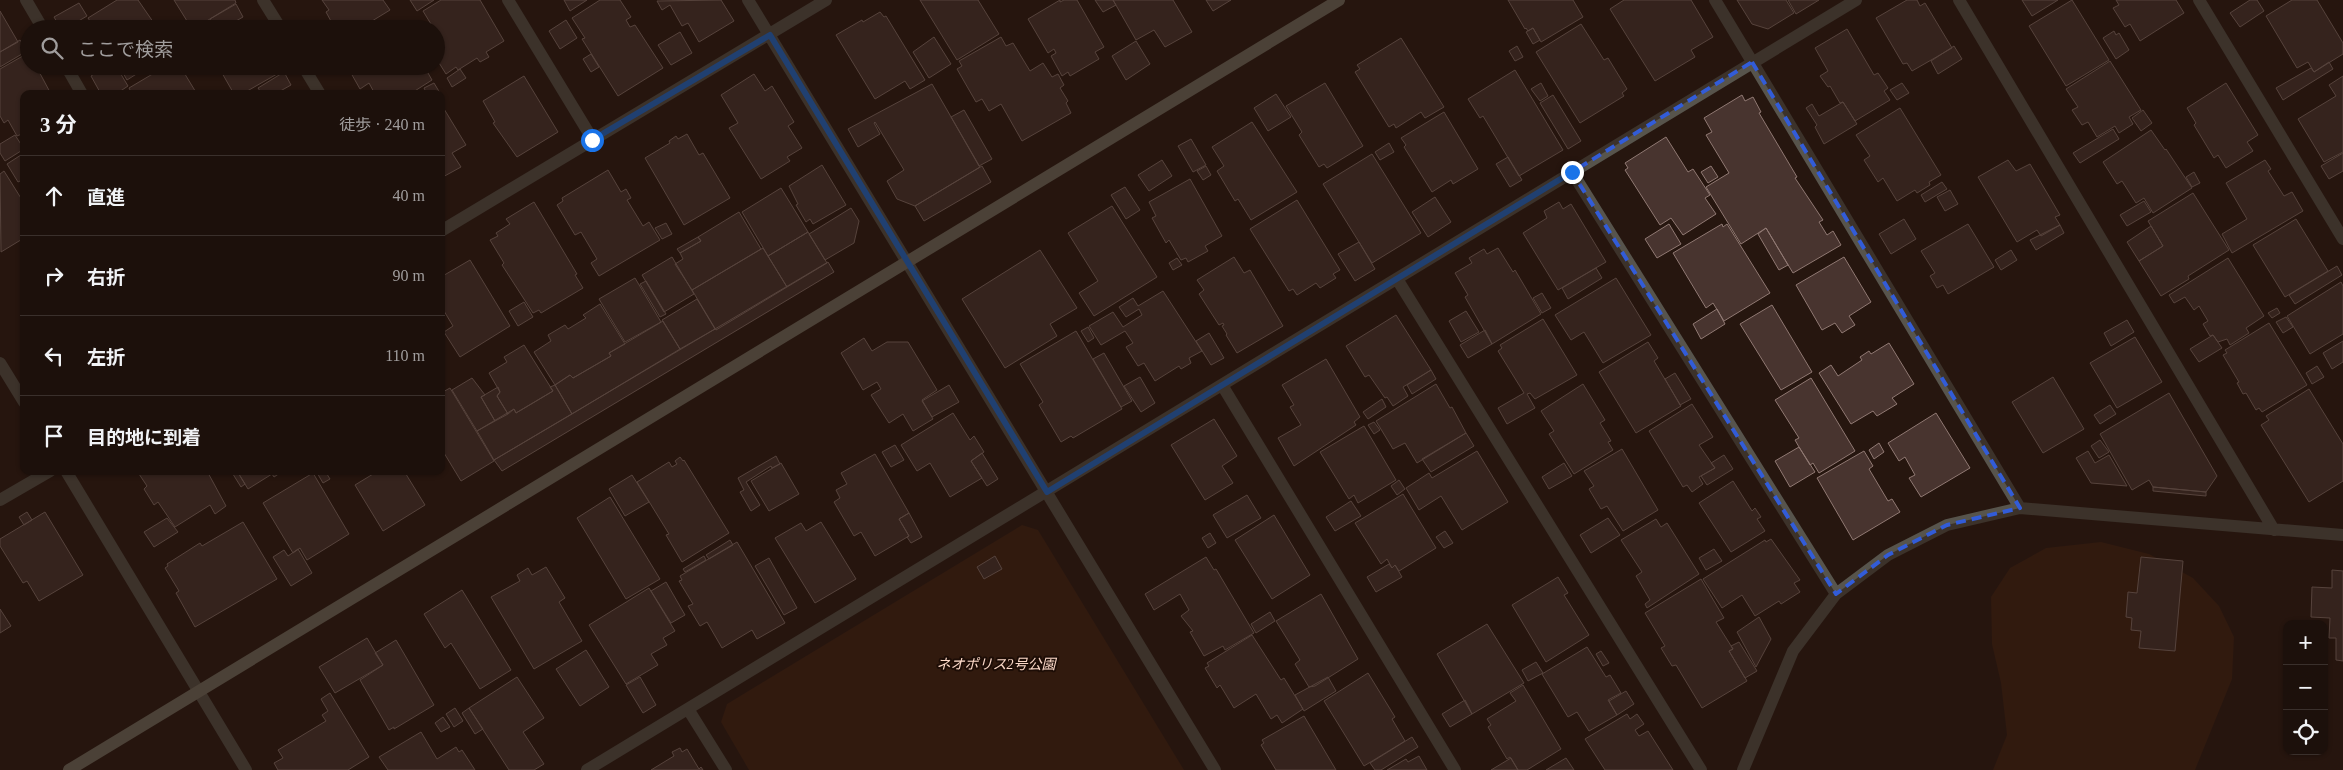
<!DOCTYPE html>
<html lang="ja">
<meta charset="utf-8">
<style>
body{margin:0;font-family:"Times New Roman","Noto Sans JP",serif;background:#291e19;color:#f1f3f6}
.controls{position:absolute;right:15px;bottom:15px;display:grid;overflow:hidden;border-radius:10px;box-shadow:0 1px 4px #0004}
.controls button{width:45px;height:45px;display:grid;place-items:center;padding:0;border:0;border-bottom:1px solid #3a302c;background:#1c100b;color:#f1f3f6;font:25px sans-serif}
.stop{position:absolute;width:15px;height:15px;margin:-11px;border:4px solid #1a73e8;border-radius:50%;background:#fff}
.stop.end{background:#1a73e8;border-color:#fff;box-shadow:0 1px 5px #0008}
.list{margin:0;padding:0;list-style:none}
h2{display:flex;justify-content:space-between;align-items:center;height:65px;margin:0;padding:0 20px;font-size:21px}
h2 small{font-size:16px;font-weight:400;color:#a09d9d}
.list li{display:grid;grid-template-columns:32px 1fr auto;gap:15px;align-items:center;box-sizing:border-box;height:80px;padding:0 20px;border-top:1px solid #3a302c}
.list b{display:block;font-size:19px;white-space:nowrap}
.list em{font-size:16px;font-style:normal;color:#a09d9d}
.icon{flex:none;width:28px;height:28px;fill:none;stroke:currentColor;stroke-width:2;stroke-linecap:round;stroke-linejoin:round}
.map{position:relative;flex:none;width:2343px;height:770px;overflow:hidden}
.search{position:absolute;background:#1c100b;box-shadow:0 1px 4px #0004;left:20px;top:20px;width:425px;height:55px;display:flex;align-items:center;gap:12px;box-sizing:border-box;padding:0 18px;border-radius:28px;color:#a09d9d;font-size:19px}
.panel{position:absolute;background:#1c100b;box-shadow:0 1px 4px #0004;left:20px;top:90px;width:425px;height:385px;border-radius:10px}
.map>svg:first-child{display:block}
.green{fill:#3e1f0f}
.building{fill:#48342f;stroke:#907973}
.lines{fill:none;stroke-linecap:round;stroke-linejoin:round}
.street{stroke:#57544c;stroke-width:12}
.secondary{stroke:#797568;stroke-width:12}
.route{stroke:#1a73e8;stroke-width:6}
.marked{fill:none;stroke:#325cd8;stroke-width:4;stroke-dasharray:10 6;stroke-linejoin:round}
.labels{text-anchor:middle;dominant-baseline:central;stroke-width:4;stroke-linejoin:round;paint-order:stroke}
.park-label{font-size:14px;font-style:italic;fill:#fcd9c8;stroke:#1d0d06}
</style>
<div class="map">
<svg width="2343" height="770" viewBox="0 0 2343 770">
<rect width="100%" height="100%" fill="#26160f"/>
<path class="green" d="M1022 525 1038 530 1184 770H749L721 722 727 704Z
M2101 542 2149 554 2193 578 2219 606 2234 637 2232 679 2195 770H1993L2007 735 2001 683 1992 644 1991 597 2010 568 2046 548Z"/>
<path class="building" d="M117 0H138L158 29H95L88 18Z
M174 0H235L236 3 205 22 207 29H192Z
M322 0H383L390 10 359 29H340L335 22 332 23 326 12 329 10Z
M410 0H434L417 11Z
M441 0H480L504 41 486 52 489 57 480 62 477 58 458 70 456 67 446 74 436 58V29H434L423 11Z
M564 0H587L570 11Z
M600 0H620L631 17 626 20 630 27 635 25 663 68 618 96 582 39 585 38 572 18Z
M721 0 734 21 699 42 688 23 682 26 670 5 662 10 657 1Z
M920 0H978L999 34 957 60Z
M1060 0V2L1064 0H1077L1104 47 1095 52 1099 59 1070 76 1068 72 1062 76 1051 56 1056 53 1054 49 1048 53 1028 19Z
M1095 0H1113L1116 5 1103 12Z
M1113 0H1173L1192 32 1165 47 1154 30 1136 40Z
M1206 0H1231L1213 11Z
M1508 0H1573L1583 17 1541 42 1533 28 1528 31 1526 28 1525 29Z
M1624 0H1691L1713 37 1691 50 1695 57 1655 81 1610 9Z
M1737 0H1786L1794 13 1768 29 1752 24Z
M1788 0H1819L1796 14Z
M1907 0H1917L1920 6 1925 3 1952 48 1912 71 1907 63 1903 64 1876 18Z
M2022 0H2058L2032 16Z
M2072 0 2109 60 2066 86 2029 26Z
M2116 0H2176L2184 13 2140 41 2130 24 2125 27 2113 8 2119 5Z
M2250 0H2257L2264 11 2240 27 2230 13Z
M2292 0H2317L2343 43V54L2314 72 2308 62 2297 68 2266 16Z
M79 3 87 16 65 29H61L54 17Z
M236 4 243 17 222 29H216L210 19Z
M0 11 18 42 0 52Z
M880 12 884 17 886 16 925 80 910 89 905 81 875 99 836 35 862 20 863 22Z
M566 20 577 38 560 49 549 31Z
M246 21 250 29H232Z
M1581 24 1604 60 1608 58 1627 89 1622 93 1624 96 1580 123 1536 52Z
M1533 28 1540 40 1533 44 1526 32Z
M1847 29 1874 75 1878 73 1888 88 1884 91 1890 100 1855 121 1843 102 1840 103 1830 86 1828 87 1820 76 1828 71 1815 48Z
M2114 31 2116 35 2119 33 2129 50 2116 59 2103 38Z
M680 32 692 53 671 65 658 45Z
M934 37 951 64 929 78 913 52Z
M1001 37 1006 46 1013 43 1030 71 1043 63 1052 77 1058 74 1064 85 1060 88 1068 101 1066 103 1071 113 1022 141 1001 104 989 111 982 99 976 102 957 69 962 66 959 61Z
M1401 38 1444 107 1425 118 1421 112 1396 128 1394 124 1389 127 1355 72 1360 69 1357 65Z
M20 40 27 51 0 67V52Z
M1136 41 1150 64 1126 80 1112 56Z
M1517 46 1523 57 1515 61 1509 51Z
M1954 46 1962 59 1938 74 1931 61Z
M28 53 29 66H36L51 94H24V133L17 136 8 120 4 123 0 116V69Z
M591 54 599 67 591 72 583 59Z
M2110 61 2141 110 2129 117 2133 124 2119 133 2115 126 2097 137 2088 122 2082 125 2072 110 2078 107 2066 89Z
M2329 62 2333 69 2283 100 2276 88 2311 68 2314 72Z
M107 66H116L128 86 116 94H101L91 76Z
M119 66H149L127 80Z
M166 66H180L197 94H132L129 88Z
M218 66H272L277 74 242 94H234Z
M347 66H424L432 80 410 94H375L369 83 360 89Z
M460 69 466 78 452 87 447 78Z
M1515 70 1563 150 1519 176 1483 116 1480 118 1468 99Z
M284 72 291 85 275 94H262L258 88Z
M754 74 765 91 772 86 794 122 788 126 802 148 787 157 790 161 761 179 729 128 738 123 721 95Z
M524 76 558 132 517 157 493 123 495 122 483 101Z
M2343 76V152L2324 162 2298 119 2336 96 2329 85Z
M434 83 440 93 427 94 424 88Z
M1325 83 1363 146 1327 168 1324 164 1319 167 1299 135 1302 132 1286 106Z
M1541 83 1548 96 1540 101 1531 89Z
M1902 83 1909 93 1897 100 1890 90Z
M2226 83 2258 135 2247 142 2253 151 2226 168 2218 155 2214 158 2194 125 2196 123 2187 108Z
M932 84 980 167 915 206 897 199 887 181 904 170 875 122 874 123 880 134 858 147 848 129Z
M1276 94 1291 117 1268 131 1254 108Z
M1553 95 1581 141 1568 149 1540 103Z
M1742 95 1745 101 1753 97 1761 112 1759 113 1797 177 1795 178 1823 220 1819 222 1827 235 1833 231 1841 245 1793 273 1766 228 1741 244 1706 187 1729 173 1706 135 1712 132 1704 118Z
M1843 102 1857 124 1824 144 1815 127 1817 125 1806 108 1812 104 1819 116Z
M441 104 466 145 452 153 461 167 441 178Z
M1900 108 1941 175 1929 182 1930 185 1917 193 1915 190 1897 201 1883 178 1878 182 1864 160 1870 156 1856 135Z
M964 110 992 159 979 166 951 117Z
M2143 110 2152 123 2141 131 2132 118Z
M1444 112 1478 169 1453 184 1451 180 1432 192 1404 147 1406 145 1401 138Z
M1252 122 1297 192 1251 220 1238 199 1235 201 1217 171 1224 166 1212 147Z
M2113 129 2119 139 2080 163 2073 153Z
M2151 130 2165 150 2166 149 2192 188 2153 213 2144 198 2136 203 2122 181 2117 184 2103 162Z
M687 134 699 155 703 153 730 198 684 225 645 158 670 143 669 141 676 136 678 139Z
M15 135 24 149 5 161 0 153V144Z
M1666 137 1688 172 1693 169 1710 195 1705 198 1716 214 1683 235 1671 218 1660 225 1625 170 1628 168 1625 163Z
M1191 139 1206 165 1193 172 1178 146Z
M1389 143 1394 152 1380 160 1375 152Z
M24 153V179L18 182 7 164Z
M2343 153V171L2329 179 2321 166Z
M1372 154 1421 233 1372 263 1323 184Z
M1508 157 1522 180 1510 187 1496 164Z
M1162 160 1172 176 1149 191 1138 175Z
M2008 160 2016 171 2030 164 2060 215 2055 217 2060 225 2041 236 2037 230 2017 242 1978 177Z
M2265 160 2271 169 2268 171 2284 196 2292 192 2303 211 2232 253 2222 234 2247 219 2226 183Z
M822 165 846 205 813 224 810 219 806 222 796 205 798 204 789 186Z
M982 166 991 182 924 221 915 206Z
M1206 166 1211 175 1203 180 1197 171Z
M1711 166 1718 177 1708 183 1701 172Z
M608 170 621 192 626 189 631 198 627 200 643 226 649 222 660 240 599 276 591 263 597 259 581 232 575 235 557 205 563 201 562 198Z
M4 171 24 203V238L1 252 0 174Z
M2194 172 2200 183 2192 187 2186 177Z
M1190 179 1222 236 1205 246 1208 251 1188 262 1186 258 1181 260 1169 240 1166 243 1152 218 1156 216 1149 202Z
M1942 182 1947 189 1925 202 1921 195Z
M1125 187 1140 210 1126 219 1111 195Z
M781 188 808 232 768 256 742 212Z
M1950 190 1958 204 1945 211 1937 197Z
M2193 193 2229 250 2188 276 2189 279 2161 296 2139 261 2163 246 2148 221Z
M1435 197 1451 222 1428 237 1412 212Z
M1297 200 1340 270 1333 274 1336 278 1320 288 1316 283 1297 295 1293 289 1289 291 1250 229Z
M2144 201 2151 212 2127 226 2120 215Z
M534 202 577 274 575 275 583 288 541 313 539 310 533 313 502 265 504 263 490 240 498 236 496 233 510 224 506 219Z
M1559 202 1563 209 1571 204 1606 262 1558 290 1523 233 1547 218 1544 211Z
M1112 206 1157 277 1094 316 1079 293 1098 281 1068 233Z
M851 208 859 221 854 243 825 260 809 234Z
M739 212 761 249 692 290 675 264 683 259 680 253 701 241 698 237Z
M1904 219 1916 239 1891 254 1879 234Z
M2296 219 2328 271 2285 297 2253 245Z
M666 223 672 234 662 239 655 228Z
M1669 224 1681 244 1657 258 1645 239Z
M1722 224 1723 227 1727 224 1770 293 1724 321 1713 303 1706 308 1673 253Z
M1968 224 1994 267 1948 294 1943 285 1937 288 1930 276 1935 273 1921 251Z
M2060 225 2064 233 2036 250 2030 240Z
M2151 226 2163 246 2139 261 2127 242Z
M1766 228 1788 265 1779 270 1758 234Z
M808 232 827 263 787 287 768 256Z
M698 237 701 241 680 253 677 249Z
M1359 242 1375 269 1355 281 1338 254Z
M763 248 787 287 716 330 692 290Z
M1498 248 1513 272 1515 270 1541 314 1492 344 1465 297 1468 295 1455 273 1472 263 1469 258 1484 249 1487 254Z
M1040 250 1077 308 1050 324 1057 336 1005 368 962 299Z
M2011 250 2017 260 2001 270 1995 260Z
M672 257 694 294 664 312 642 275Z
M1234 257 1244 273 1250 270 1283 326 1237 353 1226 335 1227 334 1222 326 1224 325 1223 323 1219 325 1199 294 1204 290 1197 280Z
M1844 257 1871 302 1849 316 1855 325 1842 333 1835 323 1822 330 1796 285Z
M1177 258 1182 265 1173 270 1169 263Z
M2228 258 2264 316 2246 328 2249 333 2230 345 2227 339 2218 342 2213 335 2210 336 2203 324 2208 321 2199 306 2194 310 2185 297 2174 303 2169 295Z
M470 260 510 326 460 357 444 332 453 326 441 306V277Z
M828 262 834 272 502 471 494 460Z
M2337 266 2342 275 2295 304 2289 295Z
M1596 268 1602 278 1568 299 1562 288Z
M635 278 661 322 625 342 599 299Z
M1616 278 1651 335 1603 363 1584 332 1571 340 1555 315Z
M646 281 666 314 660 317 640 284Z
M2341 282 2343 286V334L2310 354 2287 316Z
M1163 291 1202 351 1189 358 1191 363 1181 369 1179 366 1155 381 1144 363 1138 366 1126 347 1133 343 1125 331 1101 345 1089 326 1113 312 1123 327 1142 315 1139 309 1126 317 1119 307 1133 298 1138 306Z
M1542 293 1551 308 1542 313 1533 298Z
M697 299 715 329 680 349 662 320Z
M524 302 533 317 518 326 509 311Z
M600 304 625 344 609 353 611 356 573 378 570 375 555 385 534 352 551 341 548 335 565 325 568 329 586 318 583 315Z
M1772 305 1812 372 1781 390 1740 324Z
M2277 308 2280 313 2272 318 2268 313Z
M1717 309 1725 324 1701 339 1693 324Z
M1466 311 1479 332 1461 342 1449 321Z
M1396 315 1431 370 1403 387 1408 396 1393 406 1387 397 1385 398 1369 375 1365 377 1346 346Z
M2286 317 2293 327 2283 333 2276 322Z
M1543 319 1577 375 1535 399 1530 393 1527 394 1535 408 1507 424 1498 408 1524 393 1498 351 1502 348 1500 345Z
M2127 320 2134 332 2111 346 2104 333Z
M663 321 680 349 572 414 555 385 570 375 573 378 611 356 609 353Z
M2269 323 2307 385 2262 412 2259 408 2256 410 2246 393 2243 394 2237 383 2239 382 2223 355 2227 353 2225 350Z
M1088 327 1094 338 1088 342 1081 331Z
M1485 330 1492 344 1468 358 1460 345Z
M1076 331 1122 409 1073 438 1071 436 1061 442 1039 405 1043 402 1020 364Z
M1209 333 1224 358 1211 365 1196 341Z
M2213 335 2222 348 2199 362 2190 349Z
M2135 337 2162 382 2117 408 2090 363Z
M864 338 872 351 887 342H908L937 390 922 400 933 419 913 431 903 414 889 423 871 395 881 389 877 382 863 390 841 353Z
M2343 341V362L2332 369 2323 353Z
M1648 342 1658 358 1654 361 1681 406 1636 433 1599 372Z
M1889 343 1914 384 1892 398 1897 404 1877 416 1873 411 1851 424 1819 373 1831 365 1838 376 1862 360 1860 357 1869 351 1871 354Z
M524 345 553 391 516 413 514 409 508 414 497 396 500 392 489 373 507 362 504 357Z
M1104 353 1132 401 1121 407 1093 359Z
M1326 359 1360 417 1354 422 1356 425 1294 466 1278 438 1301 425 1290 407 1294 405 1282 385Z
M2317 366 2324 377 2312 384 2306 373Z
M1431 370 1436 379 1412 394 1407 385Z
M1675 373 1691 399 1680 405 1665 379Z
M1140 377 1155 403 1141 412 1124 386Z
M2053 377 2084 429 2043 453 2012 402Z
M472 378 485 395 481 397 495 421 477 431 452 390Z
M1811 378 1855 451 1819 473 1813 463 1810 465 1799 447 1795 440 1799 438 1775 400Z
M1436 384 1450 408 1452 407 1466 433 1417 463 1405 443 1393 449 1376 421Z
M1583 384 1605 420 1600 423 1611 441 1608 442 1613 450 1574 474 1549 434 1554 431 1541 411Z
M555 385 572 414 494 460 477 431 514 409 516 413 553 391 550 387Z
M949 385 959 402 932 417 922 401Z
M498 387 500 392 497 396 508 414 495 421 481 397Z
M450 388 494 461 461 481 441 448V393Z
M2309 389 2343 444V481L2309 502 2261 425 2269 420 2266 416Z
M2169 393 2217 476 2206 492 2153 487 2149 480 2132 490 2100 434Z
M1382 399 1386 407 1368 419 1363 412Z
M1692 404 1713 437 1699 445 1715 468 1699 477 1703 484 1692 492 1687 485 1683 487 1649 431Z
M2110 405 2116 414 2100 424 2094 415Z
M953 413 970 440 974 436 984 452 971 461 982 478 950 497 930 463 917 471 901 445Z
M1936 413 1970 468 1921 497 1909 478 1915 475 1905 457 1899 461 1888 443Z
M1214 419 1237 456 1222 466 1233 483 1205 500 1171 445Z
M1374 422 1380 430 1374 434 1368 425Z
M1364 426 1396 480 1358 503 1354 495 1349 499 1320 452Z
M1466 433 1474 446 1431 472 1422 459Z
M2100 440 2109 452 2099 458 2091 446Z
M1879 443 1884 452 1874 459 1869 450Z
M895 445 904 460 891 467 882 452Z
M1799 447 1815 472 1790 487 1775 461Z
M1622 449 1658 510 1623 531 1607 506 1601 509 1589 489 1594 486 1584 471Z
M1477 451 1508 502 1462 530 1441 496 1419 510 1406 488 1429 473 1432 478Z
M1864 451 1873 466 1869 469 1888 501 1892 499 1900 512 1853 540 1817 478Z
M2088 451 2095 463 2109 455 2127 486 2091 483 2076 458Z
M982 453 998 479 987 486 971 461Z
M875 454 909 513 899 519 909 536 875 556 861 532 854 536 834 502 840 498 836 490 847 484 841 473Z
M1724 455 1733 469 1707 485 1701 476 1715 468 1711 463Z
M776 456 780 464 772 468 771 466 746 482 760 505 751 511 740 492 744 490 738 478Z
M680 457 683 461 684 460 729 533 682 562 666 535 669 534 637 482 669 462 672 467 677 464 675 461Z
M781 463 799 494 769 511 751 481Z
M1564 463 1572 476 1549 489 1542 477Z
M137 471H207L226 506 215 514 210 505 175 527 158 502 154 505 144 489 147 486Z
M231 471H237L245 484 241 487Z
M237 471H283L274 477 272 474 248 489Z
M316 471H325L330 479 323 483Z
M378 471H404L425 505 383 531 355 485Z
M313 473 349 534 307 560 300 548 293 553 263 503Z
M632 475 649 502 625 516 609 489Z
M1399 480 1405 489 1397 495 1391 486Z
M1733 481 1752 511 1755 508 1761 517 1757 519 1765 531 1731 552 1699 503Z
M2153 487 2206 492V496L2153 491Z
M1403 494 1436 548 1399 571 1395 565 1392 568 1387 559 1381 564 1355 523Z
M1247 495 1261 518 1227 538 1213 515Z
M610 497 660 579 626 599 577 518Z
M1351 501 1361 516 1335 531 1326 517Z
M27 512 32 520 24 525 19 517Z
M45 512 83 575 39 601 27 581 23 583 0 546V539Z
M909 513 922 537 911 543 907 537 909 536 899 519Z
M1274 515 1310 575 1272 599 1235 540Z
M167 518 178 532 154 547 144 532Z
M1608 518 1620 535 1591 553 1580 535Z
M1656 519 1661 527 1667 523 1699 574 1647 608 1645 604 1650 600 1636 576 1642 572 1621 540Z
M243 522 277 579 195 627 176 593 179 591 165 568 168 566 167 564 200 543 202 546Z
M821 522 856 579 815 603 775 538 801 523 806 531Z
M1445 531 1453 543 1444 548 1436 537Z
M1210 533 1216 543 1208 548 1202 538Z
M1771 539 1800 580 1794 583 1800 592 1781 604 1779 601 1755 616 1742 595 1722 608 1703 579 1765 540 1766 542Z
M730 540 733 545 709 559 706 555Z
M737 542 785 623 757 639 752 630 722 648 707 622 700 626 688 606 693 604 679 581 682 580 680 576Z
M298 549 312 573 291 586 273 557 284 550 288 556Z
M1714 549 1722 561 1706 570 1699 558Z
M704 556 706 560 685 572 683 569Z
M995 556 1002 569 984 579 977 567Z
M1206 557 1214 570 1216 569 1254 633 1225 650 1223 646 1204 656 1190 632 1193 631 1181 616 1189 610 1180 594 1154 610 1145 594Z
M2141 557 2183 561 2175 651 2139 648 2141 631 2131 630 2132 618 2126 617 2128 592 2137 593Z
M769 558 797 608 784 615 755 566Z
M1389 564 1392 568 1395 565 1402 577 1376 592 1367 577Z
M546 567 565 598 559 602 582 641 534 669 491 597 520 581 517 575 528 568 532 575Z
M2332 570 2343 571V661L2336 660V638H2329L2330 618 2311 617 2312 587 2332 588Z
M1558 577 1568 593 1564 595 1589 635 1546 662 1512 605Z
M1701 579 1724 618 1716 622 1733 649 1729 651 1747 681 1702 708 1676 665 1672 666 1661 648 1665 646 1645 613Z
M666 582 685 615 671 623 651 591Z
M649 588 675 631 663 638 667 645 651 654 658 665 626 684 589 625Z
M462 590 511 670 480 689 451 643 445 648 424 614Z
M1321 594 1358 659 1315 686 1309 687 1295 664 1300 660 1276 621Z
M0 609 11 626 0 633Z
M1270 612 1275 621 1256 633 1251 624Z
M1759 617 1771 639 1756 667 1737 632Z
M1487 624 1524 683 1472 714 1437 654Z
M1252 635 1281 680 1284 678 1303 709 1282 723 1277 715 1271 719 1256 694 1234 708 1220 685 1217 688 1205 668 1209 666 1207 663Z
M367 638 383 665 335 693 319 667Z
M396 640 434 705 394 729V727L389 730 360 680 383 665 375 653Z
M1739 642 1757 671 1745 678 1729 651 1733 649 1731 646Z
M1587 647 1606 677 1610 675 1621 693 1608 700 1617 715 1589 731 1577 712 1568 717 1542 674Z
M586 650 609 687 580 706 556 669Z
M1601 651 1609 663 1603 666 1596 654Z
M1536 662 1543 673 1528 681 1522 670Z
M1368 673 1395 717 1392 719 1405 741 1364 766 1324 701Z
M517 677 544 718 523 732 544 764 534 770H509L469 708Z
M640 677 656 705 643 713 626 685Z
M1328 677 1336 691 1304 711 1295 695Z
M1523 685 1561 749 1527 770H1518L1510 757 1507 759 1488 727 1491 725 1487 719 1516 701 1510 693Z
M1626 691 1634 704 1617 715 1609 701Z
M330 693 369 757 348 770H278L274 763 283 758 278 750 326 721 322 715 328 711 321 699Z
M1465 700 1472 714 1450 727 1442 714Z
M455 708 463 721 454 727 446 714Z
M469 708 483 729 475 734 462 713Z
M1627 714 1630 719 1637 714 1644 724 1635 730 1639 736 1648 731 1673 770H1605L1585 739Z
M1304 716 1336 770H1276L1261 745 1264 743 1262 740Z
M443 717 450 727 441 732 435 723Z
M421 732 437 759 456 747 459 752 462 750 475 770H388L379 757Z
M1412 737 1418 747 1381 770H1375L1370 763Z
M680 748 682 752 687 749 699 769 701 767 703 770H651L674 756 672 752Z
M1419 756 1427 770H1387L1406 759 1408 762Z
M1511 758 1518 770H1491Z
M1566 758 1574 770H1546Z"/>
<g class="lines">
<path class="street" d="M26 0 43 29
M263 0 281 29
M508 0 593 140
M748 0 1215 770
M1715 0 2020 508
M1959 0 2274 530
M2199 0 2343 239
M66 66 82 94
M303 66 320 94
M1572 172 1836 594
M441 231 826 0
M1397 279 1701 770
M0 363 24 402
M1222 385 1455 770
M66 471 246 770
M0 500 50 471
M688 709 726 770
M587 770 1856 0
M1743 770 1793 651 1836 594 1888 555 1947 525 2020 508 2343 535"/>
<path class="secondary" d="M69 770 1339 0"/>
</g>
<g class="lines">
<path class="route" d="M592 140 770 35 1047 492 1572 172"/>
</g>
<path d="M0 0H2343V770H0ZM1752 62 2020 508 1947 525 1888 555 1836 594 1572 172Z" fill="#26160f" fill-opacity=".55" fill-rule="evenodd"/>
<path class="marked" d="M1752 62 2020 508 1947 525 1888 555 1836 594 1572 172Z"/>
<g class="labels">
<g class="park-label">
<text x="996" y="664">ネオポリス2号公園</text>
</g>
</g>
</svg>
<div class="controls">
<button>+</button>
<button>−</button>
<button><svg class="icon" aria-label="locate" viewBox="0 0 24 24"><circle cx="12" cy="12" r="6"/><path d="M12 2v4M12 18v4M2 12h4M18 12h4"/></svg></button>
</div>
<div class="stop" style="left:592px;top:140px"></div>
<div class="stop end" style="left:1572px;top:172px"></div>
<div class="search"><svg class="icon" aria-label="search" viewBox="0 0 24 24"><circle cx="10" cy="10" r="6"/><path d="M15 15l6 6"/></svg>ここで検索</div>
<section class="panel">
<h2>3 分<small>徒歩 · 240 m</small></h2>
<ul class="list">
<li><svg class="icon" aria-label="ahead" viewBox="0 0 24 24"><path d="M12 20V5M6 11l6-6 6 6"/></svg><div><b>直進</b></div><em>40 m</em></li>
<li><svg class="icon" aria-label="right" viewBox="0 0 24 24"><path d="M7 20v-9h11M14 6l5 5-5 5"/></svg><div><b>右折</b></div><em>90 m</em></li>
<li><svg class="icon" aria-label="left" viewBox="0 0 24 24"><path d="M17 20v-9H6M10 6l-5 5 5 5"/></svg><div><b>左折</b></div><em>110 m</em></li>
<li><svg class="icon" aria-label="arrive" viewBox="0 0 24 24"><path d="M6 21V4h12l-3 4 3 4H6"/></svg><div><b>目的地に到着</b></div></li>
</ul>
</section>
</div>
